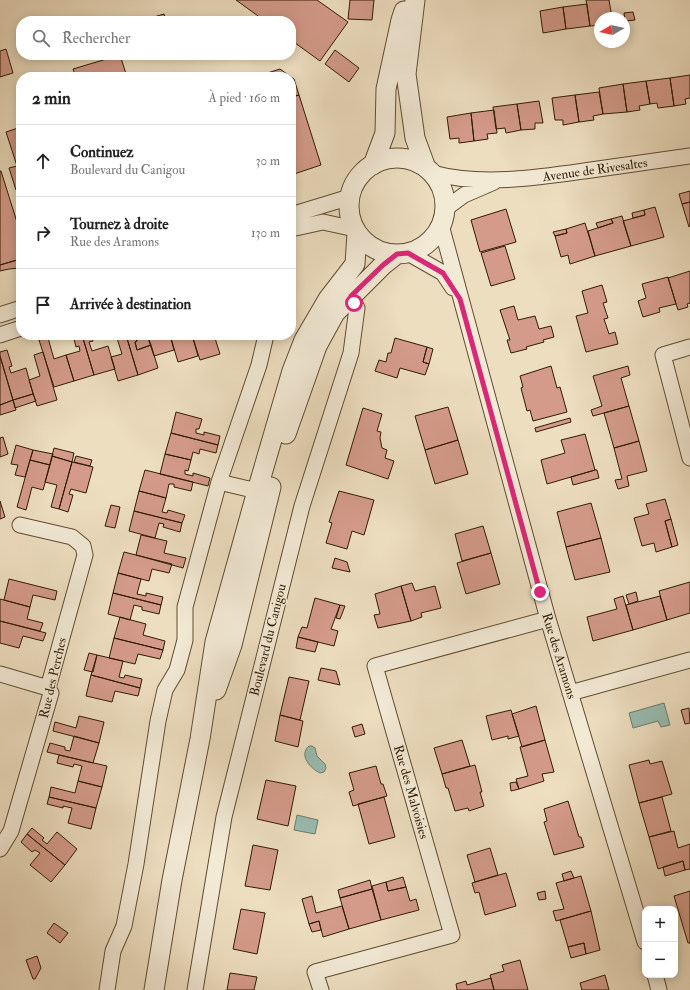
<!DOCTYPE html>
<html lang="fr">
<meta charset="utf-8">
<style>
body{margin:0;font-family:"IM FELL Double Pica",serif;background:#f2f2f2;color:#222}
.controls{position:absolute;right:12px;bottom:12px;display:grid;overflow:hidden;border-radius:8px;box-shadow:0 2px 10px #0003}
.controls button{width:36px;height:36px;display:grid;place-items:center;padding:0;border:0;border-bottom:1px solid #e0e0e0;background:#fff;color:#222;font:20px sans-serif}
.compass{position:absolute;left:594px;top:12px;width:36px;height:36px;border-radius:50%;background:#fff;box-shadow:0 2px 10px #0003;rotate:261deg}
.stop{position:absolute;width:12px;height:12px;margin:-9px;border:3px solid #db2777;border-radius:50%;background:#fff}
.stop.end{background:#db2777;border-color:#fff;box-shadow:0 1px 4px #0008}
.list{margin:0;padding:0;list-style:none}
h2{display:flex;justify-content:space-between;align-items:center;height:52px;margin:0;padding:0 16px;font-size:17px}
h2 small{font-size:13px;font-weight:400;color:#767676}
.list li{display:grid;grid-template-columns:26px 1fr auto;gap:12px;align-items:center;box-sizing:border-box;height:72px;padding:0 16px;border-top:1px solid #e0e0e0}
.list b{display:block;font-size:15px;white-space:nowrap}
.list p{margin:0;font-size:13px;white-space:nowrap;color:#767676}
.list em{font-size:13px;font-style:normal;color:#767676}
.icon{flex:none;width:22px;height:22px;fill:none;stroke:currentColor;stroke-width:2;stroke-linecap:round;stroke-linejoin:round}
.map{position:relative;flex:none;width:690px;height:990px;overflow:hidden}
.search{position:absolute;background:#fff;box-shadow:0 2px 10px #0003;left:16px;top:16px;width:280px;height:44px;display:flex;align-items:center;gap:10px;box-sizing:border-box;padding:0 14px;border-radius:16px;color:#767676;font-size:15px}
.panel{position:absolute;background:#fff;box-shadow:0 2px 10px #0003;left:16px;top:72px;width:280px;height:268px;border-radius:16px}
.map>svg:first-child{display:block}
.water{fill:#99bcb1;stroke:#6f7c6b}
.building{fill:#d49b8a;stroke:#311b02}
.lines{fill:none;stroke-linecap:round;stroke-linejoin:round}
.minor-casing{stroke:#604c32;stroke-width:17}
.tertiary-casing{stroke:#604c32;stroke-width:21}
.minor{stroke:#f3ead6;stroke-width:15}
.tertiary{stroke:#f3ead6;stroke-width:19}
.route{stroke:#db2777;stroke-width:5}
.labels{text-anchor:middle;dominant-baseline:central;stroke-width:3;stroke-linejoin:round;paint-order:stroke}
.street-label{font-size:13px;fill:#311b02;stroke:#f3ead6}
</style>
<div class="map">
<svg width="690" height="990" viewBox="0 0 690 990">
<rect width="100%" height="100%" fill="#eddec0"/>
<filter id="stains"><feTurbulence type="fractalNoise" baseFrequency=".005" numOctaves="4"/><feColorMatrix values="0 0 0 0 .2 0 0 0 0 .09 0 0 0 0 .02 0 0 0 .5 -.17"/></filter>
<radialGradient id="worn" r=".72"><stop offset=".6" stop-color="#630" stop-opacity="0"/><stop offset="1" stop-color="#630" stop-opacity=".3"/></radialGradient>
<path class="water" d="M664 703 670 725 661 727 658 721 633 728 629 713Z
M309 746H312L315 748 317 756 325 764 326 768 324 772 320 773C311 769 298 755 309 746Z
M297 815 318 820 315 834 294 830Z"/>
<path class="building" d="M236 0H317L348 22 320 61 291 40V21H265Z
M350 0H374L372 20 348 19Z
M586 0H609L612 18H600V25L590 26Z
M587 4 590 26 566 29 563 7Z
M563 7 566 29 543 33 540 11Z
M633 12 635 20 625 21 624 13Z
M164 14 166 21H140Z
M6 49 13 73 0 77V51Z
M335 50 359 68 349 82 325 64Z
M120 55 127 77H76L73 69Z
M280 69 291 77H255Z
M690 75V98L685 99 686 104 674 106 670 78Z
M291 77 294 79 299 95 291 97Z
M670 78 674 106 658 108 657 103 650 104 646 81Z
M646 81 650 104 639 106 640 110 627 112 623 84Z
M623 84 627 112 603 114 599 88Z
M599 92 603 114 593 116 594 120 579 122 575 95Z
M299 95 321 165 291 175V97Z
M575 95 579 122 563 125V120H555L552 98Z
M539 101 543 123H535V129L521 130 517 104Z
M517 104 521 130 506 133 505 128 496 129 493 107Z
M494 110 497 133 487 134 488 139 474 141 471 113Z
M471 113 474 141 459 143V138L450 139 447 117Z
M21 127V188L16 190 9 168 17 166 6 132Z
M0 171H1L21 235V266L20 267 17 260 0 265Z
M690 191V202L682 204 679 194Z
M690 202V226L689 227 682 204Z
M655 207 664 237 631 246 623 221 645 215 644 210Z
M506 209 516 242 480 252 471 220Z
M644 210 645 215 633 218 632 213Z
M622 216 631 246 595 256 588 231 613 223 611 219Z
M611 219 613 223 598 228 596 223Z
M585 223 595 256 570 264 568 255 561 257 555 236 567 233 566 229Z
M566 229 567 233 555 236 553 232Z
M505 246 515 279 491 286 481 253Z
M17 260 20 268 9 269 0 271V265Z
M690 271V303L687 304 688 307 678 310 668 278Z
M668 277 676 304 659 308 660 312 643 317 638 301 646 298 642 284Z
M602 285 607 302 603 303 608 318 604 319 609 334 615 332 618 344 586 352 576 316 588 313 582 291Z
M514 306 518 320 535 316 539 329 551 326 554 337 543 340 544 342 526 347 527 349 511 353 507 340H510L500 310Z
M73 335H82L94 375 74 381 66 355 80 351 79 346 76 347Z
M82 335H91L93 341 89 342 92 351 108 346 115 369 94 375Z
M116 335H126L138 375 118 381 111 357 122 354Z
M126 335H135L137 341 135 342 137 350 151 345 158 368 138 375Z
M147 335 151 345 137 350 135 342 137 341 136 338Z
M147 335H170L174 350 154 356Z
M170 335H192L198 356 178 362Z
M192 335H214L220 354 200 360Z
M48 338 54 359 66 355 74 381 54 387 39 340Z
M395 338 427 347 423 362 429 364 425 375 400 368 397 378 375 371 379 360 386 362 388 353H391Z
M427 347 433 349 429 364 423 362Z
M7 350 12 366 9 367 11 373 26 368 33 394 13 400 0 356V352Z
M43 352 57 400 37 406 29 380 40 376 34 355Z
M0 356 13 400 0 405Z
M551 366 557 388 560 387 567 412 533 421 530 410 527 411 521 388 523 387 520 376Z
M628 366 630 375 621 378 629 406 593 416 591 410 602 406 593 376Z
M33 394 36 401 15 408 13 400Z
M13 400 16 410 0 415V405Z
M629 406 639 441 614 448 604 413Z
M448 407 458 440 425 450 415 416Z
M363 408 382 414 377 431 381 432 380 438 382 448 387 450 385 458 394 461 388 479 346 465Z
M176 412 202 419 199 429H196V433L204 435V432L220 436 218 445 171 433Z
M570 418 571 422 536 432 535 428Z
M171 433 218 445 216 453 200 449 199 454 193 452 191 460 165 454Z
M585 434 595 470 547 484 541 460 565 453 561 440Z
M3 437 8 454 0 457V438Z
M458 440 468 474 435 484 425 450Z
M639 441 647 471 627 476 629 486 618 489 615 480 622 479 614 448Z
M16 445 33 450 25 477 15 475 18 465 11 464Z
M54 448 74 453 72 462 52 456Z
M33 450 53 454 50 465 30 460Z
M165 454 191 460 188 471 185 470V474L193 476V473L210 478 208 486 160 474Z
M52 456 72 462 59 509 51 507 57 485 45 482Z
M76 456 92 460 90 466 74 462Z
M30 460 50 465 43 490 32 487 26 510 17 507Z
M72 462 93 467 86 493 71 489 69 494 73 495 68 512 59 509Z
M145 470 193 482 191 491 174 487V484H169L166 498 139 491Z
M595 470H597L599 478 573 485 571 477Z
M139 491 166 498 162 512 167 513 168 510 185 515 182 523 134 511Z
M339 491 374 500 364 535 352 531 347 549 326 543 332 523 329 522Z
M665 499 671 519 665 521 672 547 656 552 654 543 642 546 634 518 649 514 646 504Z
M0 501 5 517 0 519Z
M591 503 601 538 566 547 557 512Z
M111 505 120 507 115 528 105 526Z
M134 511 182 523 180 532 163 527 164 524 159 523 155 538 129 531Z
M671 519 678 545 672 547 665 521Z
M483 526 491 553 462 561 455 534Z
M141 535 167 541 164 553 186 558 183 568 136 555Z
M601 538 610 572 575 580 566 547Z
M124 552 172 564 169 573 152 569 149 581 118 573Z
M491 553 500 584 466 594 457 563Z
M335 558 347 562 350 572 332 568Z
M118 573 141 579 137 594 146 596V593L163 597 161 605 113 593Z
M9 579 57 591 55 600 33 595 30 607 4 600Z
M690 582V613L667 620 659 591Z
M412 583 415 591 435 586 441 608 421 613 422 617 411 621 401 586Z
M401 586 411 621 378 628 374 615 380 614 375 594Z
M636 592 638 601 629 604 626 595Z
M113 593 161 605 159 614 142 610V607L134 605 130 620 108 614Z
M623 596 633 630 593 641 587 617 617 609 614 599Z
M660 596 667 620 633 630 626 605Z
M315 598 340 605 331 629 338 631 334 646 298 637 302 627 307 628Z
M0 599 30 607 27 619 43 623 40 631 0 621Z
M340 605 345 606 340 619 336 618Z
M120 617 146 624 143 635 165 641 163 650 114 638Z
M0 621 46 633 43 641 23 636 19 648 0 643Z
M298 637 318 642 315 652 296 648Z
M114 638 163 650 160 659 138 654 135 664 109 658Z
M89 653 97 655 93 672 84 670Z
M97 655 123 661 119 677 124 678 125 675 142 679 140 688 91 675Z
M321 668 336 671 340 685 318 680Z
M91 675 140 688 138 696 115 691 112 702 86 696Z
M289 677 309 681 300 720 280 715Z
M536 706 545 740 522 747 512 714Z
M689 708 690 723 685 724 681 710Z
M511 710 519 736 508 739V736L492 740 486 716Z
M280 715 303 721 298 747 275 741Z
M79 716 104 722 99 743 53 731 55 722 76 728Z
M362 724 365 734 355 737 352 727Z
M74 736 99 743 93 763 47 752 50 743 65 747V750L70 751Z
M462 740 470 766 442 774 434 748Z
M545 740 554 772 542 774 544 781 519 789 516 779 528 776 520 747Z
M59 755 107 766 102 787 78 781 82 766 74 764 73 767 57 763Z
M649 760 650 764 662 761 672 794 639 803 629 765Z
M475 765 482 792H480L484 806 469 811 468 808 455 811 448 788H446L442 774Z
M376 766 381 784H383L387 796 353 806 349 792 354 790 349 773Z
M266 780 296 786 288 826 257 819Z
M78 781 102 787 96 808 49 797 51 787 75 793Z
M516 782 519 789 511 791 510 783Z
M49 797 96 808 91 829 68 823 72 808 63 806V808L47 804Z
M384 797 395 837 369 844 358 804Z
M662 797 671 831 649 837 639 803Z
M568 801 579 837H581L584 847 554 855 544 822 547 821 544 809Z
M32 828 44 838 42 840 47 844 57 832 77 849 65 865 27 834Z
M674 831 678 848 690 844V869L685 870 683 861 658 869 649 837Z
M27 834 65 865 51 882 30 865 40 853 35 850 32 852 21 842Z
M253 845 278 850 270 890 245 886Z
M490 848 498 875 475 882 467 855Z
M683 861 685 870 665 876 663 867Z
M571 871 574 878 564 881 562 874Z
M506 873 516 906 485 915 479 892 475 893 472 883Z
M581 876 591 911 556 921 553 911 564 909 556 883Z
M403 877 406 887 388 891 386 882Z
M370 880 372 889 340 898 338 890Z
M386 882 388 891 406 887 410 901 416 899 419 910 381 920 372 886Z
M372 889 381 920 349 929 340 898Z
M545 891 546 899 539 900 537 893Z
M690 891V943H688L674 896Z
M312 896 316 913 342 906 349 929 323 937 319 921 309 924 302 899Z
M241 909 265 913 257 954 233 949Z
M591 911 600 950 586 954 584 943 568 947 560 920Z
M319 921 321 930 312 932 309 924Z
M54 923 68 933 60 943 47 933Z
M584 943 586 954 571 958 568 947Z
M37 956 41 968 35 979H33L26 960Z
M520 960 528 990H494L490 975 504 971 502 965Z
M230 973 257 977 254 990H227Z
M605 975 609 990H582L580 983Z
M491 978 494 990H457L456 984 466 981 467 985Z"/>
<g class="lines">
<defs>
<path id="minor" d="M432 173C480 186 535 178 584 171 619 166 655 161 690 156
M445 209 464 195 494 182
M291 215 350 197
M441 225 548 619 645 942
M291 229 323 222 355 229
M408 253 443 273 453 288
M0 315 21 308
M0 335 21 328
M690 347 663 355 690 458
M219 482 257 491
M0 674 48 688
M570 693 690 660
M0 849 11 831 51 693 48 688 85 555 83 546 72 537 20 525
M655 975 659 990
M107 990 113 951 124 926 136 864 158 721 165 690 177 670 185 640V607L219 482 259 365 266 335
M195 990 224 817 302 506 351 353 357 308 351 296
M321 990 315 972 452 935 375 666 548 619"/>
<path id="tertiary" d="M415 0 406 74 415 138 426 168
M349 206a48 48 0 1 1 96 0a48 48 0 1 1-96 0Z
M373 165 385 133 386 89 401 20 404 11
M286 434 317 346 335 313 383 265 397 254
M216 690 232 645 271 487
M154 990 172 880 200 739 215 642 257 491 292 371 304 340 328 299 355 264 357 233"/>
</defs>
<use href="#minor" class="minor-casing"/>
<use href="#tertiary" class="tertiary-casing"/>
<use href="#minor" class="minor"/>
<use href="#tertiary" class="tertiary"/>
</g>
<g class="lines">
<path class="route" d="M354 303 351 296 383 265 397 254 408 253 443 273 460 299 540 592"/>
</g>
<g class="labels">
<g class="street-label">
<text transform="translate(595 170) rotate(-8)">Avenue de Rivesaltes</text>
<text transform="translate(268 640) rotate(-76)">Boulevard du Canigou</text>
<text transform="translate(559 656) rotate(73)">Rue des Aramons</text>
<text transform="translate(53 678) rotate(-77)">Rue des Perches</text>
<text transform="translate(411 792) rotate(74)">Rue des Malvoisies</text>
</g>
</g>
<rect width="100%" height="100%" filter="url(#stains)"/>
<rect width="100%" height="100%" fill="url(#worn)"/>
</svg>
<div class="controls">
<button>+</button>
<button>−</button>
</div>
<svg class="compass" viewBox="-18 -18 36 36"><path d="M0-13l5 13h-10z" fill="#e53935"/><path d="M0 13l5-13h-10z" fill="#767676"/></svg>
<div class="stop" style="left:354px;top:303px"></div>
<div class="stop end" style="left:540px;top:592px"></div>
<div class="search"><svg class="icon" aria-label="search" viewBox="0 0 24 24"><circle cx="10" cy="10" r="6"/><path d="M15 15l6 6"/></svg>Rechercher</div>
<section class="panel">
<h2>2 min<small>À pied · 160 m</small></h2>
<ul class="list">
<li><svg class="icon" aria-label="ahead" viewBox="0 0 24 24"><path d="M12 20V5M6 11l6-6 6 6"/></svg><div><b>Continuez</b><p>Boulevard du Canigou</p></div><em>30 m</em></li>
<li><svg class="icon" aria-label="right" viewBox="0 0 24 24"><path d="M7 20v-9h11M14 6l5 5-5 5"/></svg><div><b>Tournez à droite</b><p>Rue des Aramons</p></div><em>130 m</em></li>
<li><svg class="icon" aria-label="arrive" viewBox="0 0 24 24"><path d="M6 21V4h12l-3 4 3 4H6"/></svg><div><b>Arrivée à destination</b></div></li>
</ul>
</section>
</div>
